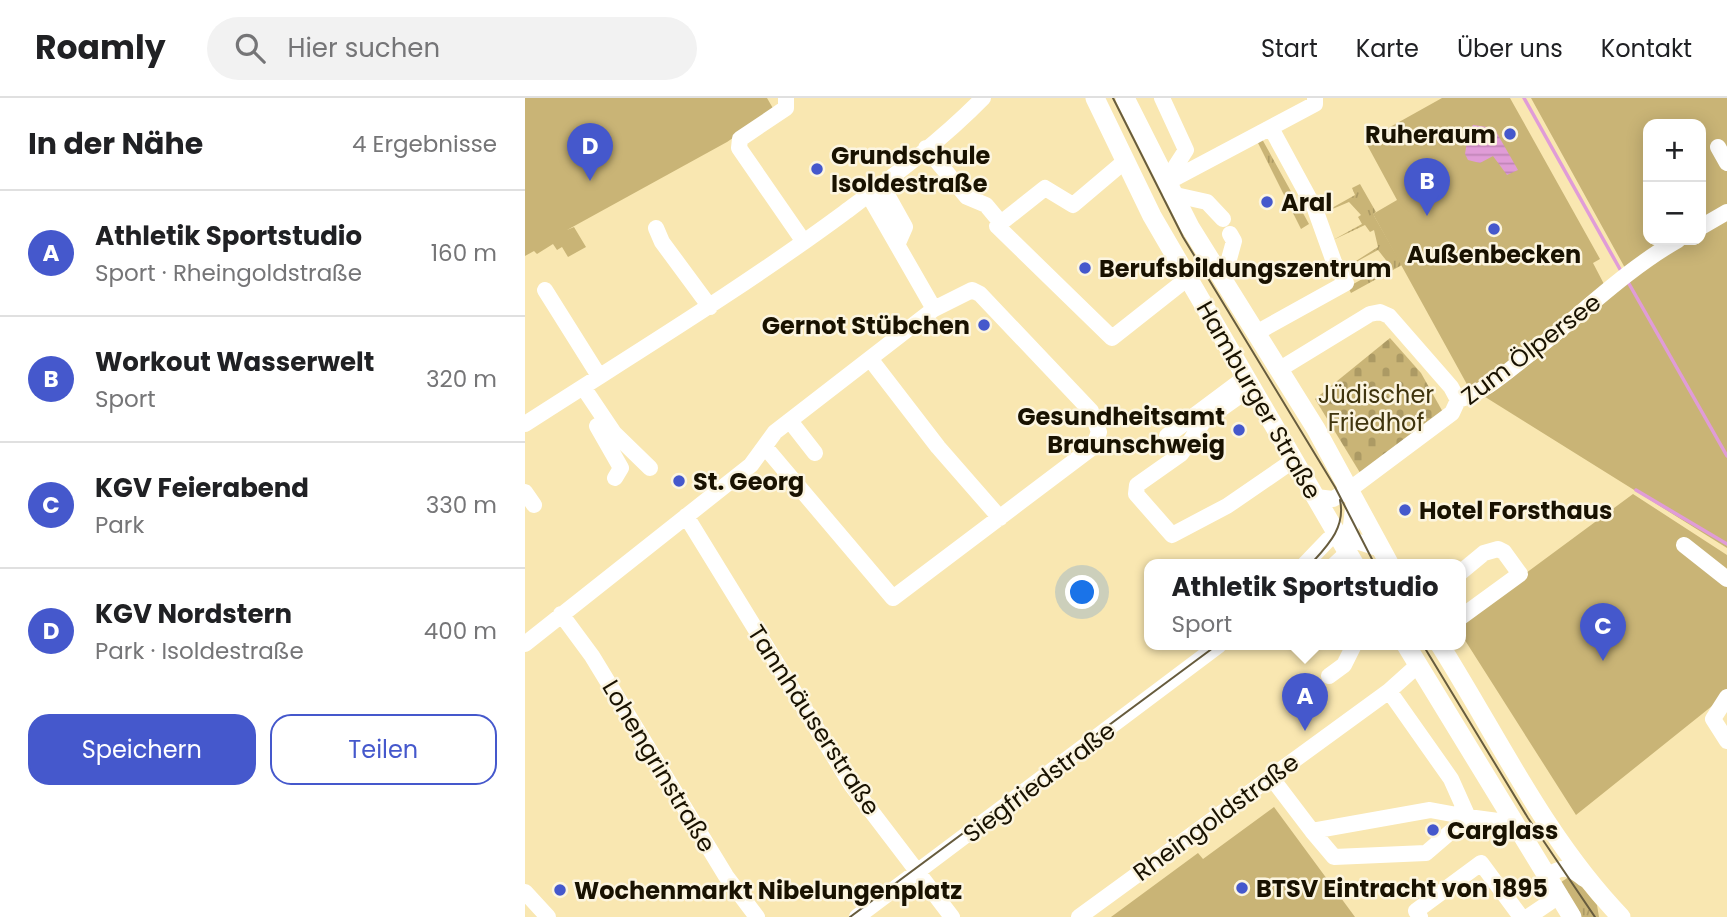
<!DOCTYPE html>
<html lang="de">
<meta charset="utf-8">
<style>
body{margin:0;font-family:Poppins,sans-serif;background:#f2f2f2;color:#202124}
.controls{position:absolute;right:21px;top:21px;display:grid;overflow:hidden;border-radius:14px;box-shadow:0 4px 18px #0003}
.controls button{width:63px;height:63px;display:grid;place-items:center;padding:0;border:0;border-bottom:2px solid #e0e0e0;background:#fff;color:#202124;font:35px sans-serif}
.you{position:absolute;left:558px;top:495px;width:24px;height:24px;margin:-18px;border:5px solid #fff;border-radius:50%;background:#1a73e8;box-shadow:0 0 0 10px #1a73e833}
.badge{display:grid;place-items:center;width:46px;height:46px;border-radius:50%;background:#4558cc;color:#fff;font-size:23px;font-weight:700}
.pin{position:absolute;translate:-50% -58px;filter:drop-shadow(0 2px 4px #0008)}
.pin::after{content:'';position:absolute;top:37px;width:24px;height:21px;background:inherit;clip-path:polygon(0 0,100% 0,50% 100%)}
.popup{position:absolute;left:619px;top:461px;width:322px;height:91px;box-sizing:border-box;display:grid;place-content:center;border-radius:14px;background:#fff;filter:drop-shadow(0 2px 5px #0005);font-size:23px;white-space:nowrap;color:#757577}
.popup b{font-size:26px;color:#202124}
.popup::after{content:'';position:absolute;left:50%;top:100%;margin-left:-14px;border:14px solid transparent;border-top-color:#fff}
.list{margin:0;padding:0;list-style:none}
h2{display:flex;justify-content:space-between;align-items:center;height:91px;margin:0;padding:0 28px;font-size:30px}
h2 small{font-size:23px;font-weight:400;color:#757577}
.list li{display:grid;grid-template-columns:46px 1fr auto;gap:21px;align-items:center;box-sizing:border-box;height:126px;padding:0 28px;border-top:2px solid #e0e0e0}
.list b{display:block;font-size:26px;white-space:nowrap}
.list p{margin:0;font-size:23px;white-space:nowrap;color:#757577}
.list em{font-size:23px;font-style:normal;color:#757577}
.actions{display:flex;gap:14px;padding:21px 28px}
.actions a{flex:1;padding:16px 0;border:2px solid #4558cc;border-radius:21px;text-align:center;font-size:24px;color:#4558cc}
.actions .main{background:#4558cc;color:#fff}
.icon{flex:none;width:38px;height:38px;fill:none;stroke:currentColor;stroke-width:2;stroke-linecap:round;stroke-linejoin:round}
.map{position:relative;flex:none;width:1202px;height:819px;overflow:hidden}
header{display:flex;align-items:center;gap:42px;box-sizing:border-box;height:98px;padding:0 35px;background:#fff;border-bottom:2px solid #e0e0e0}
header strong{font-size:33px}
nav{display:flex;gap:38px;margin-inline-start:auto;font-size:24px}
.search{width:490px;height:63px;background:#f2f2f2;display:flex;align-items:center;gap:18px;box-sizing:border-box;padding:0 24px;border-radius:38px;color:#757577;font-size:26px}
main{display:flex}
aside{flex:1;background:#fff}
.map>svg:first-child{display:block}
.grass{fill:url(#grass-tufts)}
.cemetery{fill:url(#cemetery-stones)}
.green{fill:#c9b476;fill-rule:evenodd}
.water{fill:url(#water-rules)}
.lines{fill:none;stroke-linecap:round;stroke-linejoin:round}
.stream{stroke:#e09cd7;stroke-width:3.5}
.minor{stroke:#fff;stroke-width:16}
.major{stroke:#fff;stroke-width:19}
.tram{stroke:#675c3e;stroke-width:2}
.poi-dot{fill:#4558cc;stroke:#fcf5e0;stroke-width:2.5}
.labels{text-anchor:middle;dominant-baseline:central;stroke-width:5;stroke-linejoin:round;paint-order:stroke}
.poi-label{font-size:24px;font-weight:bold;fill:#191201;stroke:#fcf5e0;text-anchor:start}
.street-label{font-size:24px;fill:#191201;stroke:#fcf5e0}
.park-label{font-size:24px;fill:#40350e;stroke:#fcf5e0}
</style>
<header>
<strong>Roamly</strong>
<div class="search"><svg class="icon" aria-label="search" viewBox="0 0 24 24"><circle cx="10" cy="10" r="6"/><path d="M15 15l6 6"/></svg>Hier suchen</div>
<nav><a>Start</a><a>Karte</a><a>Über uns</a><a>Kontakt</a></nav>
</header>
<main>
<aside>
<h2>In der Nähe<small>4 Ergebnisse</small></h2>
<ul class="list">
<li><span class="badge">A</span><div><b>Athletik Sportstudio</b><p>Sport · Rheingoldstraße</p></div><em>160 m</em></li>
<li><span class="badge">B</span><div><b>Workout Wasserwelt</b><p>Sport</p></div><em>320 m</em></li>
<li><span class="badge">C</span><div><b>KGV Feierabend</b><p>Park</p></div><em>330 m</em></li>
<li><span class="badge">D</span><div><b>KGV Nordstern</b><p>Park · Isoldestraße</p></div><em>400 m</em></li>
</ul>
<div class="actions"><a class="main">Speichern</a><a>Teilen</a></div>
</aside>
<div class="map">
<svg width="1202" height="819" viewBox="0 0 1202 819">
<defs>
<pattern id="grass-tufts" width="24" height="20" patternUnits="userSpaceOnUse" patternTransform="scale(1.75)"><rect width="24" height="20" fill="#c9b476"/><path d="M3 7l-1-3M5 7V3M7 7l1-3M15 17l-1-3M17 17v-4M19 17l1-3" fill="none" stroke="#ac9a64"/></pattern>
<pattern id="cemetery-stones" width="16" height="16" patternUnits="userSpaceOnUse" patternTransform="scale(1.75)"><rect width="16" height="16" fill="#c9b476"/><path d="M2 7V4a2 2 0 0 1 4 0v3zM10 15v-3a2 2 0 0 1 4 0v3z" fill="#ac9a64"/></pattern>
<pattern id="water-rules" width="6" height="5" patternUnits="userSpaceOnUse" patternTransform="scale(1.75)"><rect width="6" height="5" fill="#e09cd7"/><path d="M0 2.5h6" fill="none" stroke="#c085b7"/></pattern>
</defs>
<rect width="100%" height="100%" fill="#f9e7b1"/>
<path class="grass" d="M737 41 784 126 776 131 733 45Z
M835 86 851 114 848 116 877 167 826 195 823 189 864 166 853 152 820 170 853 149 849 132 845 134 840 127 808 142 837 126 833 119 836 117 824 104 798 115 830 97 827 90Z
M1047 777 1072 807 1074 819H1054L1033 786Z"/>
<path class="cemetery" d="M865 240 896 275 919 316 837 378 790 301Z"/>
<path class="green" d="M0 0H242L249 12 202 44 42 132 49 129 61 149 43 159 37 149 32 152 28 146 12 156 9 153 0 158Z
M917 0H985L1075 161 1068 165 1080 188 978 269 944 290 848 116 872 102 840 43Z
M1006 0H1202V450L957 297 1105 179ZM1123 26H1176V142H1123Z
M1108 396 1202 457V596L1051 717 936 536V523Z
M749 709 830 819H586L673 755 678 761Z"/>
<path class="water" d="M948 27 969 30 993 72 982 77 968 58 955 65 943 62 940 56 943 37 949 39 945 32Z"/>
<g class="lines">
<path class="stream" d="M999 0 1096 173
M1103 184 1202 358
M1111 392 1202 446"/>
<path class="minor" d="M261 0V10L215 41 214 50 279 144
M637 0 661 52 643 80
M1193 49 1202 65
M401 50 442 99 461 107 476 125
M600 63 548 107 520 90 472 128 587 240 663 180
M641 85 790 6V0
M356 86 380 129 373 145
M646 96 682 104 698 121
M1176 129 1202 114
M131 130 137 144 185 209
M698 183 709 143 705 136
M20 192 74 278
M731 235 821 185 809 164 790 111 746 30
M346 262 413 349 475 420
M755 271 845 216 855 214 864 218 926 289 933 302
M58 289 89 335 125 370
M727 289 679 323 656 356 612 387 611 396 647 437 702 408 769 362
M265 323 290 355
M0 326C107 257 216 191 319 115 367 79 416 43 458 0
M72 328 96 370 90 380
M642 338 721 279
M240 349 368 500 568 349 574 334 566 313 455 196 447 192 409 211
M0 394 9 407
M791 399 808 401 824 392 927 315 933 302C960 294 979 276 1001 259 1052 221 1097 174 1153 142
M161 418 327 688 427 819
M1159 447 1202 481
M779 467 803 442 813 437 855 451
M809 467 823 454 829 401
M936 474 959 455 973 451 979 454 995 476 936 519
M36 516 67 558 201 778 232 819
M0 546 226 367 250 334 409 211 343 96
M804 578 819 567 829 547
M864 593 926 681 943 719 988 725
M1202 599 1188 621 1202 643
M746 679 787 733 905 712 943 719 901 755 809 759 787 733
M1022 778C1038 767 1044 769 1059 781
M0 794 23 819
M332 819 694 547
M554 819 864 593 893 567
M895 819 891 813 956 765 996 819
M1003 819 1034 798"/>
<path class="major" d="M570 0 627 118 830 467
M600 0 665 129 791 331 865 467
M881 547 1047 819
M915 547C973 639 1020 740 1096 819"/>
<path class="tram" d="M588 0 658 139 810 389 850 467
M785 467C802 448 821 430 815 402
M898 547 1003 720 1070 819
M325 819 692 547"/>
</g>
<g class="poi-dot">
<circle cx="985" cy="36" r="7"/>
<circle cx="292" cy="71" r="7"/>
<circle cx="742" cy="104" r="7"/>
<circle cx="969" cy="131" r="7"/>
<circle cx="560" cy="170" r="7"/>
<circle cx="459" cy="227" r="7"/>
<circle cx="714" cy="332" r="7"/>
<circle cx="154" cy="383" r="7"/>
<circle cx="880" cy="412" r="7"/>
<circle cx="908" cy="732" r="7"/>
<circle cx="717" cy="790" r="7"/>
<circle cx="35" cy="792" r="7"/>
</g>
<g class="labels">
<g class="poi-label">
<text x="971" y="36" text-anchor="end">Ruheraum</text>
<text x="306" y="57">Grundschule<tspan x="306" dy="28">Isoldestraße</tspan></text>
<text x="756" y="104">Aral</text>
<text x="969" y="156" text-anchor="middle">Außenbecken</text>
<text x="574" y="170">Berufsbildungszentrum</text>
<text x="445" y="227" text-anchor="end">Gernot Stübchen</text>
<text x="700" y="318" text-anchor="end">Gesundheitsamt<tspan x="700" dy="28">Braunschweig</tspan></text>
<text x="168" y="383">St. Georg</text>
<text x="894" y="412">Hotel Forsthaus</text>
<text x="922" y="732">Carglass</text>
<text x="731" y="790">BTSV Eintracht von 1895</text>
<text x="49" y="792">Wochenmarkt Nibelungenplatz</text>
</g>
<g class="street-label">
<text transform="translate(1006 251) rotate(-37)">Zum Ölpersee</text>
<text transform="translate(734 302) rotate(60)">Hamburger Straße</text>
<text transform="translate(289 622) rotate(57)">Tannhäuserstraße</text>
<text transform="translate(134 668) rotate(59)">Lohengrinstraße</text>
<text transform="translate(514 684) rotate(-37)">Siegfriedstraße</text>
<text transform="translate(691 719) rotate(-36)">Rheingoldstraße</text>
</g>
<g class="park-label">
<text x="851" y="296">Jüdischer<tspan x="851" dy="28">Friedhof</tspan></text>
</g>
</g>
</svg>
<div class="controls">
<button>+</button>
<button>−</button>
</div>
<div class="you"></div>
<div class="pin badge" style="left:780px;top:633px">A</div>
<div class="popup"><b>Athletik Sportstudio</b>Sport</div>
<div class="pin badge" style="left:902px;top:118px">B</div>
<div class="pin badge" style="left:1078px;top:563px">C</div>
<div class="pin badge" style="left:65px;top:83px">D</div>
</div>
</main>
